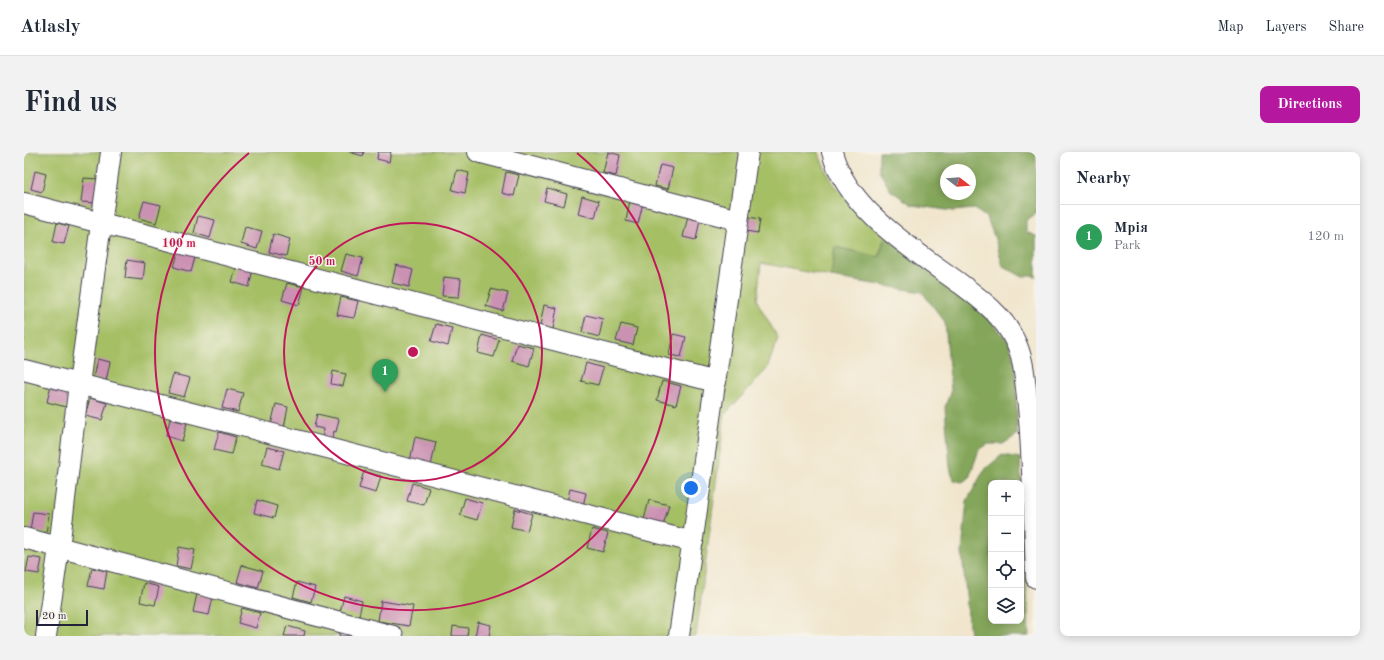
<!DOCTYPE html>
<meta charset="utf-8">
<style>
body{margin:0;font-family:"Old Standard TT",serif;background:#f2f2f3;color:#1f2937}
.controls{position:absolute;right:12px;bottom:12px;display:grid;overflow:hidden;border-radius:8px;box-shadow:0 2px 10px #0003}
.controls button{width:36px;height:36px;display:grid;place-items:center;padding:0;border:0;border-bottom:1px solid #e0e1e3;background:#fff;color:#1f2937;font:20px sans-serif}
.compass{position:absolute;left:916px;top:12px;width:36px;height:36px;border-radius:50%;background:#fff;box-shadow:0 2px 10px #0003;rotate:107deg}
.scale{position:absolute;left:12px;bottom:10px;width:52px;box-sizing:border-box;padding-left:4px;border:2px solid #22223b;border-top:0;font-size:11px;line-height:14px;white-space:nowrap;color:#22223b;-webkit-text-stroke:3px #f7f3e8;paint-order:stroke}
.you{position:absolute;left:667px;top:336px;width:14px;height:14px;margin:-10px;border:3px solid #fff;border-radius:50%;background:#1a73e8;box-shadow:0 0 0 6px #1a73e833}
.badge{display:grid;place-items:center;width:26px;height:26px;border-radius:50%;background:#b5179e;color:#fff;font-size:13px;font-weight:700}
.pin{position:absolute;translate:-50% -33px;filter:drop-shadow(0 1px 2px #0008)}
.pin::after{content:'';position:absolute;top:21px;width:14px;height:12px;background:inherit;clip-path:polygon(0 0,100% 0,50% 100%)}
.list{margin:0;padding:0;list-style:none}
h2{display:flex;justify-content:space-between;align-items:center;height:52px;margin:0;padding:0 16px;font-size:17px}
h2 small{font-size:13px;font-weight:400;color:#747a83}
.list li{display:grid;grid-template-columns:26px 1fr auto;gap:12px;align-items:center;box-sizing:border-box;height:64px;padding:0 16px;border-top:1px solid #e0e1e3}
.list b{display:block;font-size:15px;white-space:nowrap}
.list p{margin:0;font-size:13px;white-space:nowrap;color:#747a83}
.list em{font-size:13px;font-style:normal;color:#747a83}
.icon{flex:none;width:22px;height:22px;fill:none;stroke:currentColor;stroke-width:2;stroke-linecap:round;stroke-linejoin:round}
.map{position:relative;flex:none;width:1012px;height:484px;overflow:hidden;border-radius:8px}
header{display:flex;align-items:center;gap:24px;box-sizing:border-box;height:56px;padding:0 20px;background:#fff;border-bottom:1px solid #e0e1e3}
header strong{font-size:19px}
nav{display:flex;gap:22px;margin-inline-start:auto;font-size:14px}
.intro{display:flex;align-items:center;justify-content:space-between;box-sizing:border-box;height:96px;padding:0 24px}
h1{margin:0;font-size:28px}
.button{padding:10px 18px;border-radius:8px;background:#b5179e;color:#fff;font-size:14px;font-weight:700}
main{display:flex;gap:24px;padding:0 24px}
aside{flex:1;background:#fff;border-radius:8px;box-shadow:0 2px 10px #0003}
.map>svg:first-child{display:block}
.green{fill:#a5bf65;stroke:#647050}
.forest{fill:#84a65a;stroke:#53644a;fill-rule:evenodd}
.building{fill:#cb91b2}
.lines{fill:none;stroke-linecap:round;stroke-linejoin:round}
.street-casing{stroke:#413f51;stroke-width:22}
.street{stroke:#fff;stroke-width:20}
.ring{fill:none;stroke:#c2185b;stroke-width:2}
.centre{fill:#c2185b;stroke:#f7f3e8;stroke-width:2}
.ring-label{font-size:12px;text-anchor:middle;font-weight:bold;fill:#c2185b;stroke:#f7f3e8;stroke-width:3;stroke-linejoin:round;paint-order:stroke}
</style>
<header>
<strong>Atlasly</strong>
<nav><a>Map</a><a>Layers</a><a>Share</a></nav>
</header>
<div class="intro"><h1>Find us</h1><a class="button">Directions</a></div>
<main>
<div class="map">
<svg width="1012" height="484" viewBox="0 0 1012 484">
<rect width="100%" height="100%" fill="#f7f3e8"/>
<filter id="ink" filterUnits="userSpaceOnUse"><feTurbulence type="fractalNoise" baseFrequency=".025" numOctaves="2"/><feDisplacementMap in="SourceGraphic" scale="8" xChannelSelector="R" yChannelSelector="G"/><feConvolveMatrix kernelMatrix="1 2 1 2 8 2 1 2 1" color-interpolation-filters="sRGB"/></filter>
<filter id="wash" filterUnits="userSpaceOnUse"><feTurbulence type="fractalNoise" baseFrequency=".012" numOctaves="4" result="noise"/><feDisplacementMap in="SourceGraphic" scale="16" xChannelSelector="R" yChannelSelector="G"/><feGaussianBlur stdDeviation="0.9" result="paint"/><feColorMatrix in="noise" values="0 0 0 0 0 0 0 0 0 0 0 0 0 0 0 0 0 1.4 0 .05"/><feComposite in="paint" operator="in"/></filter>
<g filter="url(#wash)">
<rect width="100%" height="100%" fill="#f1e6cd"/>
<path class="green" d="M0 0H795C803 34 836 62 861 84L855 105 811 95 807 125 737 111 733 149 754 186 743 217 701 262 672 484H0Z"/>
<path class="forest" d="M855 0H1012V62L1002 68V80L1012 84V126L1010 124H997L979 114 970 84 963 66 950 57 929 59 888 53 866 38 855 18ZM922 18H946V42H922Z
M861 84 953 153 985 190 992 216 993 283 979 292H964L955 298 945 326 938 330 929 328 926 315 922 269 921 255 927 238 921 170 898 140 807 125 811 95 855 105Z
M978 303 996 306 1005 484H946L938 400 943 349 960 318ZM967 331H997V469H967Z"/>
<g id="blocks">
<path class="building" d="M325 0H340L339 4Z
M354 0H367L365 10 353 7Z
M584 0 596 3 592 24 579 21Z
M636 13 649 16 644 37 631 34Z
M433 18 445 21 441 41 428 38Z
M11 19 22 22 18 40 7 37Z
M482 20 495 23 490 44 478 41Z
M60 26 74 27 72 51 57 50Z
M523 36 543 42 540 54 520 49Z
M558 44 575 49 571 66 554 62Z
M606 48 619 51 614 72 602 69Z
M120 49 137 53 132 71 115 66Z
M174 64 191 68 186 86 170 81Z
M664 64 676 67 672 88 659 85Z
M725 65 736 67 734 81 722 79Z
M33 71 45 74 40 92 29 90Z
M221 75 238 79 233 97 217 92Z
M249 82 266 87 262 104 245 100Z
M155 98 172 102 167 120 150 115Z
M322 102 339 106 334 124 317 119Z
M103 108 121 111 119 128 101 126Z
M213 113 229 117 225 135 208 130Z
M372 113 389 118 385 135 368 131Z
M420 125 437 127 435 145 418 144Z
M263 131 280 135 275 153 258 148Z
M467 137 484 141 479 159 462 154Z
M317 145 334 149 330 166 313 163Z
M520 153 533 156 529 177 516 174Z
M562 163 579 167 575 185 558 180Z
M412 172 428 176 424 194 407 189Z
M597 172 613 176 609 193 592 189Z
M649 182 662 185 657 205 645 203Z
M458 183 475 188 470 205 454 201Z
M493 192 510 196 505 214 488 209Z
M73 207 86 210 82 229 69 226Z
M562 211 579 216 574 233 557 229Z
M309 219 322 222 319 234 307 232Z
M149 222 166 226 160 245 144 241Z
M638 229 657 234 652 253 633 248Z
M27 233 47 238 42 255 23 250Z
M203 237 219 241 214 260 198 256Z
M66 246 83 251 78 268 61 264Z
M252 252 264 255 260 276 247 273Z
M293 262 315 267 312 280 310 279 308 289 298 287 300 277 290 275Z
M146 267 163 271 158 289 142 284Z
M195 280 212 285 207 302 190 298Z
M391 285 412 290 407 314 386 309Z
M243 295 260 299 255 317 238 312Z
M340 319 357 324 352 341 335 336Z
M388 331 405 336 400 353 383 349Z
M546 337 562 341 559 354 543 350Z
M441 346 458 351 453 368 436 363Z
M233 348 253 354 250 366 230 361Z
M625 348 645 353 639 374 620 368Z
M491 357 508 362 503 379 487 375Z
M9 360 25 362 22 381 6 379Z
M568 377 584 381 579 400 563 396Z
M155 395 171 398 167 417 152 414Z
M5 405 18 407 15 422 2 420Z
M218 413 239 419 234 436 213 430Z
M68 416 83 419 80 437 64 434Z
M273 430 291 435 287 450 269 445Z
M120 431 135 435 131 453 116 450Z
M173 442 189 445 185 463 169 460Z
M320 444 338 449 335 464 316 460Z
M357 449 389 454 385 474 354 469Z
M218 456 236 461 232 476 214 471Z
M454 470 467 473 465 484H451Z
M263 474 281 479 280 484H260Z
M429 474 444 476 443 484H428Z
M316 479 331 484H315Z"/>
</g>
</g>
<g filter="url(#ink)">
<use href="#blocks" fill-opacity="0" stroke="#413f51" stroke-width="1"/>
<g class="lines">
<defs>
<path id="street" d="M454 0 714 68
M808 0C823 58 893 100 938 133 958 148 979 164 990 187 1001 207 1001 232 1004 255 1009 312 1010 369 1012 426
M0 51 692 230
M0 218 669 390
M0 386 369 484
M22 484 35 396 55 232 87 0
M655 484 724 0"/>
</defs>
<use href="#street" class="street-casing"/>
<use href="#street" class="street"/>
</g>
</g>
<g class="ring">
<circle cx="389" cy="200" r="129"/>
<path d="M553 1A258 258 0 1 1 225 1"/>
</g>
<circle cx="389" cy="200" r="6" class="centre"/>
<g class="ring-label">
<text x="155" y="95">100 m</text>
<text x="298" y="113">50 m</text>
</g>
</svg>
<div class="controls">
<button>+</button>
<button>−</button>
<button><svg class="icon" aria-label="locate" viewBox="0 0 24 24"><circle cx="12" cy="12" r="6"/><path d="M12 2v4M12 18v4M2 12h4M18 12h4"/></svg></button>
<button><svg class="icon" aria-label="layers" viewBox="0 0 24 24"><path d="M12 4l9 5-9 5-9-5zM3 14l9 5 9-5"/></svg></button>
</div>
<svg class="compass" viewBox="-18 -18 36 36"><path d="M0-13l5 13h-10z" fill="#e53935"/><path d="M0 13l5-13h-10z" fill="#747a83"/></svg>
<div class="scale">20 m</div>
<div class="you"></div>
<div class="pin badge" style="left:361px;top:240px;background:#2e9e5b">1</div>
</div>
<aside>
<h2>Nearby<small></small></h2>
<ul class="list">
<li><span class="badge" style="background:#2e9e5b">1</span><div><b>Мрія</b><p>Park</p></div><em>120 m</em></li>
</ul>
</aside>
</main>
